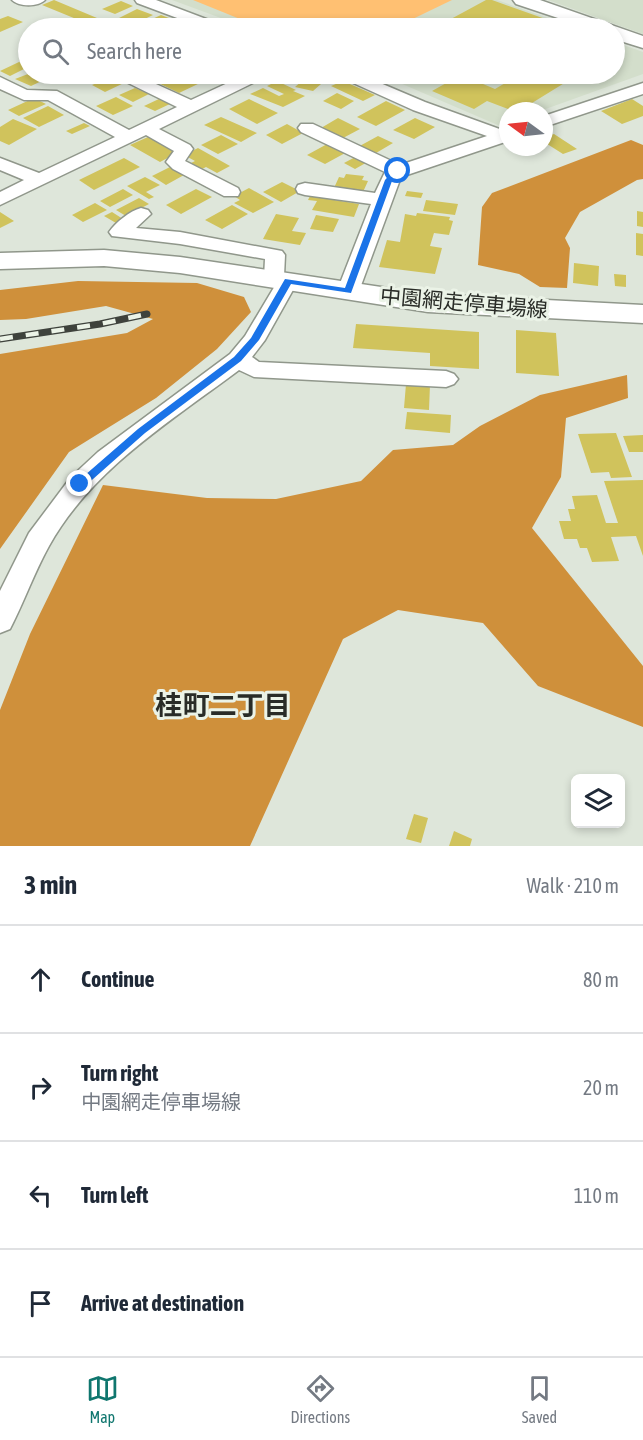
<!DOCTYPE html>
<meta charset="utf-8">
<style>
body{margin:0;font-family:"Asap Condensed","Noto Sans JP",sans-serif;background:#f2f2f3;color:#1f2937}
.controls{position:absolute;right:18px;bottom:18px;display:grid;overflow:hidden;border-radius:9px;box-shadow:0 3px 9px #0003}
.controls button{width:54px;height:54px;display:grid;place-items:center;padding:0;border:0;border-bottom:2px solid #e0e1e3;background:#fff;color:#1f2937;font:30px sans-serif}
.compass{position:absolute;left:499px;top:102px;width:54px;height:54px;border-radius:50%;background:#fff;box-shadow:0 3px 9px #0003;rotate:285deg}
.stop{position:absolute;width:18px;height:18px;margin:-14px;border:4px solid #1a73e8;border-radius:50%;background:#fff}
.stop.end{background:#1a73e8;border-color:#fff;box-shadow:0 2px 6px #0008}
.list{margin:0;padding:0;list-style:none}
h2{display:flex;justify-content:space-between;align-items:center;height:78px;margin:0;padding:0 24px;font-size:26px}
h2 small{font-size:20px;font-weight:400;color:#747a83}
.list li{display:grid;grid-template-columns:39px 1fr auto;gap:18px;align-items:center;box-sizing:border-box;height:108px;padding:0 24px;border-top:2px solid #e0e1e3}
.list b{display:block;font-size:22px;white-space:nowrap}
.list p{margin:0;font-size:20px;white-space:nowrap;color:#747a83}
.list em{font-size:20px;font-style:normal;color:#747a83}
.icon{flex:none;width:33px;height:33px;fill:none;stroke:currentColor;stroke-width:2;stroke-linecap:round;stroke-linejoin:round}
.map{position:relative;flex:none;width:643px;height:846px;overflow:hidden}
.search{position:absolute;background:#fff;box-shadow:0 3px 9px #0003;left:18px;right:18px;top:18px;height:66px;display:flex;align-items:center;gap:15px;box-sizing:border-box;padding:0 21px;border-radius:33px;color:#747a83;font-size:22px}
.sheet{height:510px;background:#fff}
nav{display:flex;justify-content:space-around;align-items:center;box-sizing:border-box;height:84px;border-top:2px solid #e0e1e3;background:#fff;font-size:16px;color:#747a83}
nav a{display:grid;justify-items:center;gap:3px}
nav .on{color:#0f766e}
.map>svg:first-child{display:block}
.built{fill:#d3decb}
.green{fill:#ffc072}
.forest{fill:#cf903b}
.building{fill:#d0c35c}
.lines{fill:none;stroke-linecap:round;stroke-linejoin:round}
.minor-casing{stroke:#90978b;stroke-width:3}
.tertiary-casing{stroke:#90978b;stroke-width:3}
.secondary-casing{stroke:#90978b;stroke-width:3}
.minor{fill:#fff;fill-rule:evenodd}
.tertiary{fill:#fff;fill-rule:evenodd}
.secondary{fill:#fff;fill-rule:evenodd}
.rail-casing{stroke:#3e423c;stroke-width:7}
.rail{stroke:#ebf3e7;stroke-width:4.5;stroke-dasharray:13;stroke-linecap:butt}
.route{fill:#1a73e8}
.labels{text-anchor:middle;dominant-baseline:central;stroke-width:6;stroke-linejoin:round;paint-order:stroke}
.street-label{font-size:21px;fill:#292c27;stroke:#ebf3e7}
.near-neighbourhood-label{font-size:27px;font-weight:bold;fill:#292c27;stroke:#ebf3e7}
</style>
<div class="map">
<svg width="643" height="846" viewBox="0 0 643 846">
<rect width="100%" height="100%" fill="#dee6da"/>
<path class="built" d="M172 0H497L576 28H248Z
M548 0H643V34Z
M615 42 643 52V74L540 111H508V123L500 126 379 74H614Z"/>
<path class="green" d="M193 0H452L394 28H262Z"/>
<path class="forest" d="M631 140 643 145V179L637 180 580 212 565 238 570 248 567 288 540 287 519 274 478 265 482 207 492 193Z
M78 281 197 283 244 297 251 312 217 349 156 398 69 452 0 549V354L127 333 153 319 106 306 26 319 0 320V290Z
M627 375 628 398 566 418 561 477 532 528 643 666V727L538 686 483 623 398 610 343 639 250 846H0V710L30 634 103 485 207 498 276 499 361 481 393 450 453 445 480 426 540 395Z"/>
<path class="building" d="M54 0 97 18 86 23 42 5Z
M486 0H492L551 21 537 28H446L438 26Z
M121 1 133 6 115 14 102 9Z
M137 9 153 15 134 24 119 18Z
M161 15 174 20 163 25 150 20Z
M8 16 23 22 0 32V19Z
M174 22 188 28 194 25 201 28H159Z
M19 62 28 67 10 76 0 71Z
M28 74H39L48 78 31 86 15 79Z
M83 74H111L89 83 76 77Z
M145 74H179L200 83 179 93 144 76 147 75Z
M196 74H228L212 81Z
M449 74H501L483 84 495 89 521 74H579L519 111H513L487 101 474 109 432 91 457 77Z
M113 76 126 82 105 92 92 85Z
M303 80 321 84 313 91 295 87Z
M277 81 296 90 293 91 305 96 283 107 250 94 263 88 279 96 284 94 267 86Z
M343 81 375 95 363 101 331 86Z
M135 88 149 94 133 102 119 95Z
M337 93 354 101 341 109 323 101Z
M116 97 133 106 113 115 96 106Z
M34 98 46 104 19 116 8 110Z
M161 98 172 103 155 111 144 106Z
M249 99 278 113 257 124 229 109Z
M632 99 643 106V116L622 124 601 111Z
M386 101 405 110 376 126 357 117Z
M48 106 64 115 39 127 23 118Z
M221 117 257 133 241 142 204 125Z
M338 118 360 129 343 138 321 128Z
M415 118 435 127 414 139 393 130Z
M13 119 37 129 9 145 0 141V127Z
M84 123 90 126 72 134 66 131Z
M287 124 303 133 282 144 266 135Z
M554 134 577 149 563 154 544 142V137Z
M221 135 238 144 218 154 201 145Z
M378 136 393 143 371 156 356 148Z
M148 137 177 153 160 162 130 145Z
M329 143 347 152 325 164 307 155Z
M198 148 230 166 217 173 206 167 200 170 189 164 195 161 184 155Z
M359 155 371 160 355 169 344 163Z
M124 158 140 167 94 190 79 180Z
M170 167 184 175 166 185 152 176Z
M346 174 364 176 362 180 368 181 363 192 334 188 339 177 344 178Z
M145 177 160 185 146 192 154 197 149 199 127 186Z
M282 182 300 191 281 202 263 192Z
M249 188 274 202 253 213 234 203 240 200 234 196Z
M123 189 133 195 110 207 100 201Z
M196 189 212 197 181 214 166 205Z
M407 191 423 193 421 198 405 196Z
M312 192 331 194 328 199 359 204 354 217 312 210 317 201 308 200Z
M139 198 149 204 126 216 116 210Z
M426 200 458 204 455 215 423 211Z
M95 203 107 210 83 222 72 215Z
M232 205 248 214 222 229 205 220Z
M637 211 643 212V227L637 226Z
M0 212 14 221 0 228Z
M112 212 123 219 116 223 104 216Z
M417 213 450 217 449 220 453 221 449 235 434 233 430 246 442 248 435 274 379 267 387 240 400 242 405 214 416 216Z
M276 214 299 218 292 231 306 233 300 245 263 239Z
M316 215 339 219 333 232 310 229Z
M636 233 643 234V256L636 255Z
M574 263 599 266 598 286 573 283Z
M614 274 626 275V287L615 286Z
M356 324 479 332V369L430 366V353L353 348Z
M516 330 556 333 559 376 516 373Z
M406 384 430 385 429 410 404 408Z
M407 412 451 415 450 433 405 429Z
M616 433 632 477 611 478 609 472 591 473 578 434Z
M643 435V452H629L623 436Z
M643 480V556L636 536 611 537 619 561 592 562 587 548H580L577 539H564L559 521H571L568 509H575L572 496 597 495 606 523H618L604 481Z
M414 814 428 818 421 843 406 839Z
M454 831 472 839 470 846H449Z"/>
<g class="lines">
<defs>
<path id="minor" d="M12 0H45C38 7 19 7 12 0Z
M135 0H156L222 25 225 28H204L137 3Z
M114 74H134L191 100 247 74H267L265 77 159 129 190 145 193 149 185 161 238 188 240 192 238 196H224L173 169 166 162 174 151 146 135 0 205V192L24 180 0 170V158L39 173 115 137 48 100H24L0 89V77L27 90 57 91 129 130 177 107 116 77Z
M338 74H359L425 102 505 131 508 130V141L401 177 359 291 355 296 348 297 341 296 337 291 371 204 305 195 298 193 296 189 298 185 305 183 375 193 385 172 301 132 298 128 301 124H313L400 165 487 136 413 110 340 77Z
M643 83V94L544 127V116Z
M141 208 148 210 151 214 136 228 180 232 282 251 285 255 284 276 295 277 298 281 265 340 252 357 259 362 446 371 454 374 458 379 454 384 446 387 254 377 239 370C171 421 91 470 49 546 34 573 24 602 10 629L0 633V591L29 533 71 477 98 452 230 354 245 336 276 284 267 282 264 278 265 259 180 244 112 236 109 232C116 222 130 211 141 208Z"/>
<path id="tertiary" d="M513 0H540L643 36V48L614 39V28H588L516 4Z"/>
<path id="secondary" d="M104 250 180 257 428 294 643 305V323L428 312 180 273 104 266 0 269V253Z"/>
</defs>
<use href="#minor" class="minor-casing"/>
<use href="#tertiary" class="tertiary-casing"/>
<use href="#secondary" class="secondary-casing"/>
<use href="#minor" class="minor"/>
<use href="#tertiary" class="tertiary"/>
<use href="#secondary" class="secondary"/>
<defs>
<path id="rail" d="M0 339 100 324 147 314"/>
</defs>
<use href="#rail" class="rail-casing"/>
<use href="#rail" class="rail"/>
</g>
<path class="route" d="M395 169 402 171 392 181 351 293 291 284 259 340 241 361 145 433 84 487H77V482L138 429 234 357 251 338 285 279 345 288 385 180Z"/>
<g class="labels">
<g class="street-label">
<text transform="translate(464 302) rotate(5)">中園網走停車場線</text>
</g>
<g class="near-neighbourhood-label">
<text x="223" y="705">桂町二丁目</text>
</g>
</g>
</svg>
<div class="controls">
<button><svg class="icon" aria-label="layers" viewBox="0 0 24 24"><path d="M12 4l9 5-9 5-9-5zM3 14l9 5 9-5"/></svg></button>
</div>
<svg class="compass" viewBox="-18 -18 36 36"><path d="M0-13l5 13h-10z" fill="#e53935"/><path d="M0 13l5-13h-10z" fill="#747a83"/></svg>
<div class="stop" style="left:398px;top:171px"></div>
<div class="stop end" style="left:80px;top:484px"></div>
<div class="search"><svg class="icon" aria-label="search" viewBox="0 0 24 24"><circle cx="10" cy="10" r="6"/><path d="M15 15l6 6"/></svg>Search here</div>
</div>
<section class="sheet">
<h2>3 min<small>Walk · 210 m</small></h2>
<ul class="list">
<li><svg class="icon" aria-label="ahead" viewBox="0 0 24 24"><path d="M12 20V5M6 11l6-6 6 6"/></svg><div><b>Continue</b></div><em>80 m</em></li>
<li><svg class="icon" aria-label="right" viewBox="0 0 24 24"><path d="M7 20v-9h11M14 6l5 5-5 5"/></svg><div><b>Turn right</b><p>中園網走停車場線</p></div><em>20 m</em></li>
<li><svg class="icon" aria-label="left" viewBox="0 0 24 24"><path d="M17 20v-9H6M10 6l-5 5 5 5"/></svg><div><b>Turn left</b></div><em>110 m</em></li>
<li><svg class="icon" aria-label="arrive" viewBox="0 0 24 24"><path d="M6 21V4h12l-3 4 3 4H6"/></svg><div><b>Arrive at destination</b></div></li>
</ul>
</section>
<nav>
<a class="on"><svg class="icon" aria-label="map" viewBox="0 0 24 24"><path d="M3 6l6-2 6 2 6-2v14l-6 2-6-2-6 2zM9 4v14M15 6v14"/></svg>Map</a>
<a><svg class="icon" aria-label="directions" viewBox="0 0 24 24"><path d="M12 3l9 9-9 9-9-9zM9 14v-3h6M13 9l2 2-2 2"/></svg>Directions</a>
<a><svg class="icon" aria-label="saved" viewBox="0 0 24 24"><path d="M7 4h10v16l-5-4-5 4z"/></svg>Saved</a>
</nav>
